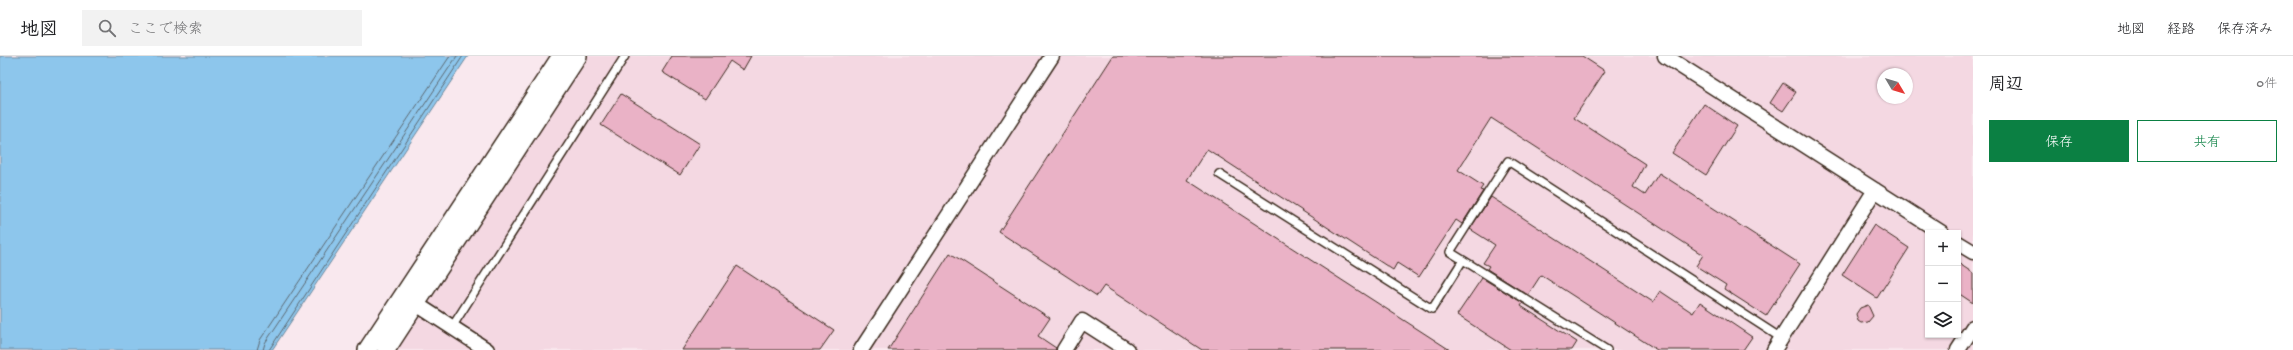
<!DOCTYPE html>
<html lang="ja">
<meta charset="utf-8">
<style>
body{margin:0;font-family:"Gochi Hand","Klee One",sans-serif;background:#f2f2f2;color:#202124}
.controls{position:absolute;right:12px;bottom:12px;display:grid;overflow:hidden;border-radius:0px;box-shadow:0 1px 3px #0004}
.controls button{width:36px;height:36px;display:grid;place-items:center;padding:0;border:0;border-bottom:1px solid #e0e0e0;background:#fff;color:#202124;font:20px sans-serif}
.compass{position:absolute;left:1877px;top:12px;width:36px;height:36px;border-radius:50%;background:#fff;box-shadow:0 1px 3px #0004;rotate:128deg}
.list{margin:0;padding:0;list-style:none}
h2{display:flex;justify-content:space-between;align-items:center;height:52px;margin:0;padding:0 16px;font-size:17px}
h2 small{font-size:13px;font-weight:400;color:#757577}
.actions{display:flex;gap:8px;padding:12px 16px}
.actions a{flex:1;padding:9px 0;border:1px solid #0b8043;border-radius:0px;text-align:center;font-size:14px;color:#0b8043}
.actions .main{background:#0b8043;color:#fff}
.icon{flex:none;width:22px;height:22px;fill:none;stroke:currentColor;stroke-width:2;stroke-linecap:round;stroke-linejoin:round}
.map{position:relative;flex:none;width:1973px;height:294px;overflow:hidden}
header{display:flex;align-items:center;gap:24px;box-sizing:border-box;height:56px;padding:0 20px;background:#fff;border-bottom:1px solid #e0e0e0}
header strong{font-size:19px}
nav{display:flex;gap:22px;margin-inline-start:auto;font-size:14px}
.search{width:280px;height:36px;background:#f2f2f2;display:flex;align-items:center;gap:10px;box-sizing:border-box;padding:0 14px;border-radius:0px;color:#757577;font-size:15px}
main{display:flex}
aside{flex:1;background:#fff}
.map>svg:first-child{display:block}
.built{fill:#f4d8e2;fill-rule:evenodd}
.water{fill:#8dc6ec;stroke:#6c889a}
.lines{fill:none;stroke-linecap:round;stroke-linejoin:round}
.shore{stroke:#5c6870;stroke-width:1}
.building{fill:#eab2c6;stroke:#3b2a1e}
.service-casing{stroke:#3b2a1e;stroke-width:10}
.minor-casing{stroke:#3b2a1e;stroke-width:17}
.tertiary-casing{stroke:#3b2a1e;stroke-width:20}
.service{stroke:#fff;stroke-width:7}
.minor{stroke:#fff;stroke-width:14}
.tertiary{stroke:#fff;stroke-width:17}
</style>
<header>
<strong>地図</strong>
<div class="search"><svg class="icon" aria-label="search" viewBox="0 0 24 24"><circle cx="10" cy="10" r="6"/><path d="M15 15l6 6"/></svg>ここで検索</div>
<nav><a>地図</a><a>経路</a><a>保存済み</a></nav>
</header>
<main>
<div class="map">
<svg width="1973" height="294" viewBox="0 0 1973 294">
<rect width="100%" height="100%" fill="#f9e8ee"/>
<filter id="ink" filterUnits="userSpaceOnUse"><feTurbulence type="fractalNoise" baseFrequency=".025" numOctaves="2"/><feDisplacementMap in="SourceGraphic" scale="8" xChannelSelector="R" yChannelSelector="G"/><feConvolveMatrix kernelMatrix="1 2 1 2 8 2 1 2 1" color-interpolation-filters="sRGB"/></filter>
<g filter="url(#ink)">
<path class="built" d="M581 0H1973V294H392ZM1883 18H1907V42H1883ZM1928 177H1958V279H1928Z"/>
<path class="water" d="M0 0H468L272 294H0Z"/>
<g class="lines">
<path class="shore" d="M257 294 260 284 450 0
M263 294 265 287 457 0
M269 294 463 0"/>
</g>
<path class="building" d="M672 0H751L743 14 730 5 705 43 662 16Z
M1113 0H1582L1605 15 1574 62 1645 108 1633 131 1645 139 1659 117 1800 208 1766 260 1724 233 1726 229 1696 210 1703 199 1491 62 1458 114 1483 130 1480 134 1483 135 1462 168 1456 164 1419 221 1397 207 1393 214 1207 93 1187 124 1450 294H1202L1104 230 1097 240 999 176Z
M1783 27 1796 36 1783 55 1770 47Z
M621 38 700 88 680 119 601 69Z
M1704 48 1737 70 1706 119 1672 97Z
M1491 141 1653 246 1660 235 1693 257 1700 246 1752 281 1743 294H1657L1541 219 1528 239 1487 213 1489 210 1483 207 1495 189 1470 173Z
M1874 169 1909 192 1877 242 1842 219Z
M950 197 1050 262 1038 280 1056 292V294H888Z
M1958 207 1973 217V247L1958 237Z
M737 210 834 274 820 294H682Z
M1482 222 1523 247 1521 250 1577 286 1572 294H1511L1457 259Z
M1868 249 1873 260 1868 266 1861 267 1858 265 1856 258 1860 252Z"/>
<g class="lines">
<defs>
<path id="service" d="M1219 118 1432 253 1463 204 1607 294
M1463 204 1450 196 1508 105 1781 282
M452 271 625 0"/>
<path id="minor" d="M1665 0 1942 177
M1958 187 1973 196
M407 242 487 294
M861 294 1052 0
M1064 294 1082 265 1127 294
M1774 294 1875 134
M1958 294 1973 271"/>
<path id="tertiary" d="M367 294 561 0
M386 294 578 0"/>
</defs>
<use href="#service" class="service-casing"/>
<use href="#minor" class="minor-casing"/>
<use href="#tertiary" class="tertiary-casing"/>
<use href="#service" class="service"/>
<use href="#minor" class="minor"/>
<use href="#tertiary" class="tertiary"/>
</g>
</g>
</svg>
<div class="controls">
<button>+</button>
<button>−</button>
<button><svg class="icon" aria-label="layers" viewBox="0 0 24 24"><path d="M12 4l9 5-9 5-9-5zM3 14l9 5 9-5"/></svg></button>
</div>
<svg class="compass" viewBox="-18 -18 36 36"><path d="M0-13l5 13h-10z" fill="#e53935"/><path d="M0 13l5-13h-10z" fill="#757577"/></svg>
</div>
<aside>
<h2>周辺<small>0件</small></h2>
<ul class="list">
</ul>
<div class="actions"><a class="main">保存</a><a>共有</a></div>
</aside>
</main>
